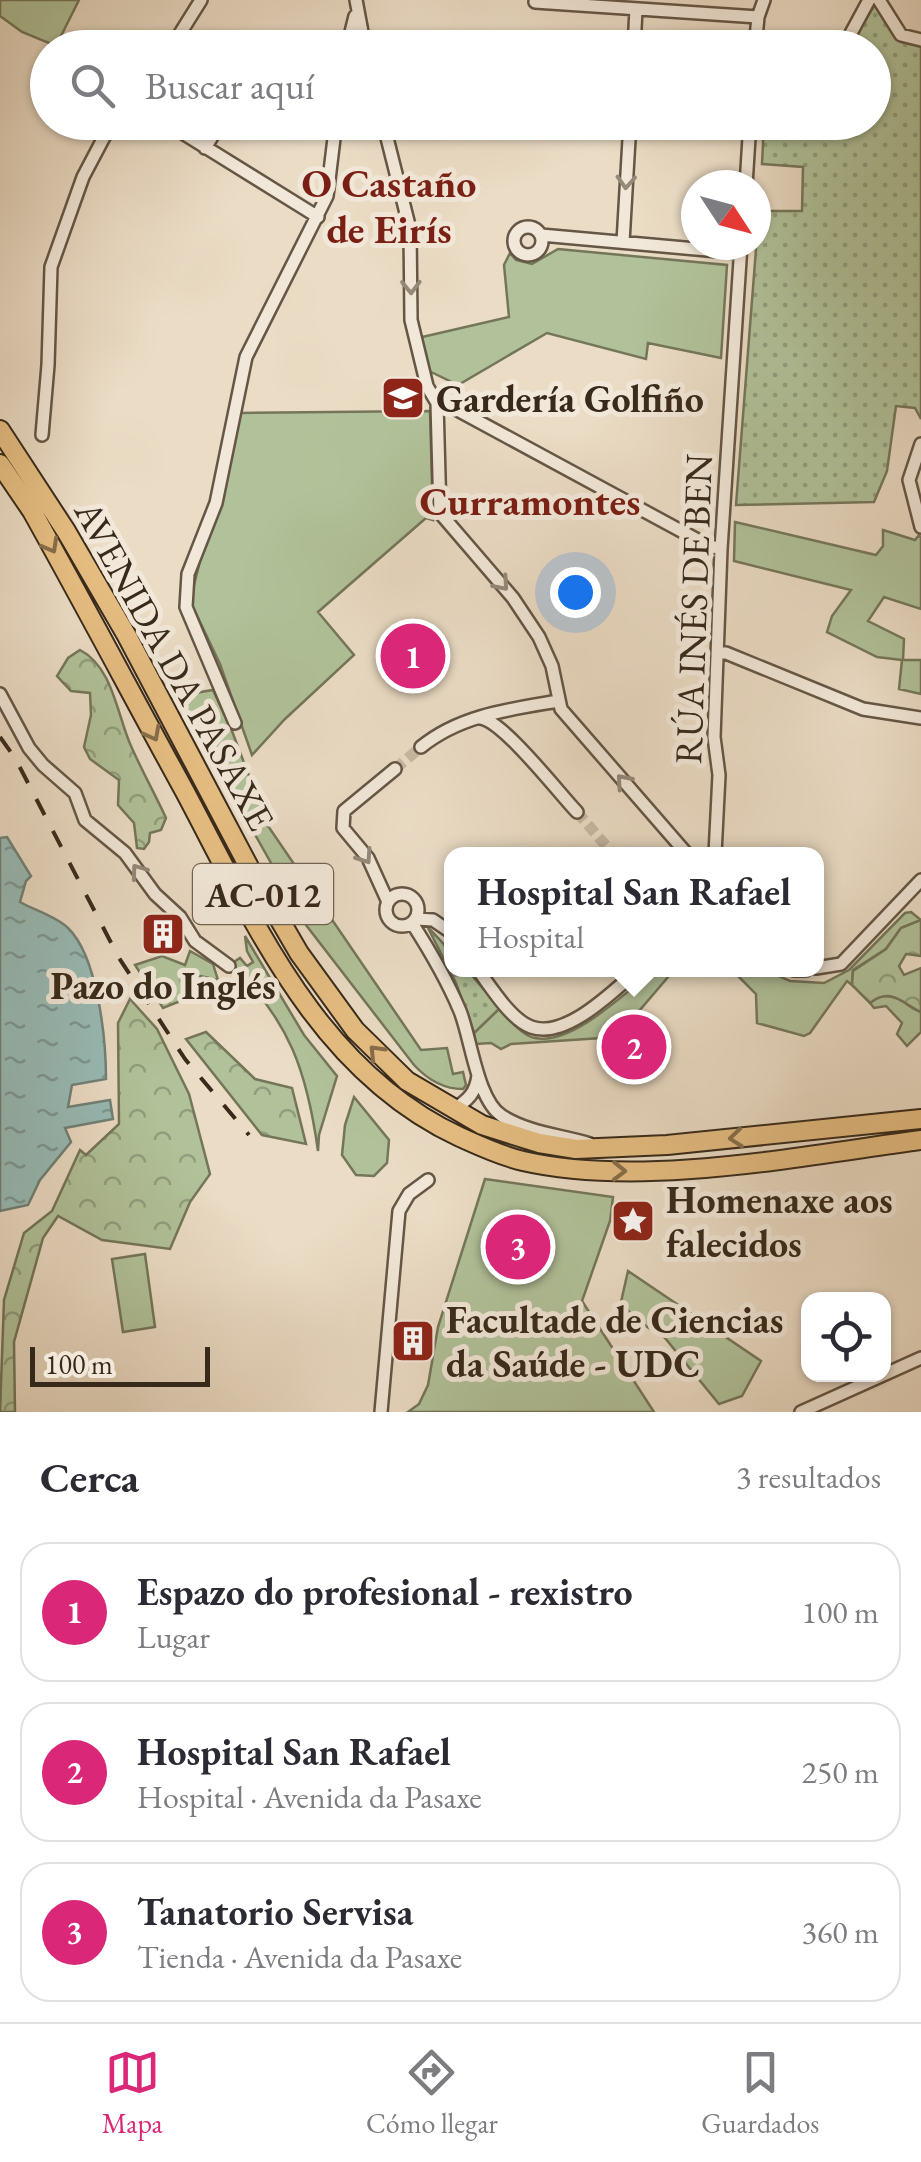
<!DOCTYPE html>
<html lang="es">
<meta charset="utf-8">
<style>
body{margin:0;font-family:"EB Garamond",serif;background:#f7f7f7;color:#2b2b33}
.controls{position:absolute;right:30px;bottom:30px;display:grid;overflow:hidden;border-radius:20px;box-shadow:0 2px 8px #0004}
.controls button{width:90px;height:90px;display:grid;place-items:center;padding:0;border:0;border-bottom:2px solid #e1e1e2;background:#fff;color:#2b2b33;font:50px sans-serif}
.compass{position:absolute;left:681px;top:170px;width:90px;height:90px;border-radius:50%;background:#fff;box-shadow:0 2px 8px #0004;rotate:126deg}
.scale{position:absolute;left:30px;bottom:25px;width:180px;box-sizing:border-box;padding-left:10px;border:5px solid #382a1a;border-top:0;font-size:28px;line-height:35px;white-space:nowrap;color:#382a1a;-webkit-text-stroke:8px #f2e8d9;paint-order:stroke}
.you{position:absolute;left:575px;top:592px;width:35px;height:35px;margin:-25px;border:8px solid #fff;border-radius:50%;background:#1a73e8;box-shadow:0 0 0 15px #1a73e833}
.badge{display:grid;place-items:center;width:65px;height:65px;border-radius:50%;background:#db2777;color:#fff;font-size:32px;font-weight:700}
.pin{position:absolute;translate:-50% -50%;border:5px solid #fff;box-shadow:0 2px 10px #0006}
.popup{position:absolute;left:444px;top:847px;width:380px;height:130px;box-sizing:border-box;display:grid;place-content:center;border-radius:20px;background:#fff;filter:drop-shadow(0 2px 8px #0005);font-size:32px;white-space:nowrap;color:#7c7c81}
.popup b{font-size:38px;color:#2b2b33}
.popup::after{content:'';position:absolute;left:50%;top:100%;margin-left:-20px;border:20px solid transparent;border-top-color:#fff}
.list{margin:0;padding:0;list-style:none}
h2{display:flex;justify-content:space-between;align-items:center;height:130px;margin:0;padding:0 40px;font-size:42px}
h2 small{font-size:32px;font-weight:400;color:#7c7c81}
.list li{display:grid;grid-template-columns:65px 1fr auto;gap:30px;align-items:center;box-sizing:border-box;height:140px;margin:0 20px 20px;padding:0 20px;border:2px solid #e1e1e2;border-radius:30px}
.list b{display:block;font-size:38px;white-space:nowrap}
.list p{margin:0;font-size:32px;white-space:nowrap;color:#7c7c81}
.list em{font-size:32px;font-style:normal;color:#7c7c81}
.icon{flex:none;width:55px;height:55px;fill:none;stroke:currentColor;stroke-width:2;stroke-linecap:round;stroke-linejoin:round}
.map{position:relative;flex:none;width:921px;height:1412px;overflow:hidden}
.search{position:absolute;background:#fff;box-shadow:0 2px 8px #0004;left:30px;right:30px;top:30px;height:110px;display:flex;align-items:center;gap:25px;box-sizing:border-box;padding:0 35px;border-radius:55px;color:#7c7c81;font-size:38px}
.sheet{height:610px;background:#fff}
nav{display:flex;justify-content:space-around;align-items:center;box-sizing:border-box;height:140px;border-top:2px solid #e1e1e2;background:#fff;font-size:28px;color:#7c7c81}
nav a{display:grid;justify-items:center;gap:5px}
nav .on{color:#db2777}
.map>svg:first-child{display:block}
.grass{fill:#b1c29a;stroke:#74765a;stroke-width:2.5}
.forest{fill:url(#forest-crowns);stroke:#74765a;stroke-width:2.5}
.park{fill:url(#park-dots);stroke:#74765a;stroke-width:2.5}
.water{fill:url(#water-ripples);stroke:#728178;stroke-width:2.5}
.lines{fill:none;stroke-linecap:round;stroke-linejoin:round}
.street-tunnel{stroke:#c7b8a3;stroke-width:11;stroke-dasharray:11 5.5;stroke-linecap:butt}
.street-casing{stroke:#655645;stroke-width:16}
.primary-casing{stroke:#382a1a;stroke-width:22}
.street{stroke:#f2e8d9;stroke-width:11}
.primary{stroke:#e6be82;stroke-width:18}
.rail{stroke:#382a1a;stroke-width:4;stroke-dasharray:18 18;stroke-linecap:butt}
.oneway{stroke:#95897a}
.oneway2{stroke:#866d49}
.labels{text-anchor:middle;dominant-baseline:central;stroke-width:10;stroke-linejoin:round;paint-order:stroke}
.shield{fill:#f2e8d9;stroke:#706353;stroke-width:2.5}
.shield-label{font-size:35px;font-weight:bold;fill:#382a1a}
.poi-label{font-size:38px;font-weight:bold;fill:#382a1a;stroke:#f2e8d9;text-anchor:start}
.street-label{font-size:38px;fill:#382a1a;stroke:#f2e8d9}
.neighbourhood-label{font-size:40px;font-weight:bold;fill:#7a1f14;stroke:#f2e8d9}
</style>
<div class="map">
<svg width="921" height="1412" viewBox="0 0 921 1412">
<defs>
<pattern id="forest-crowns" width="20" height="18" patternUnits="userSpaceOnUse" patternTransform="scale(2.5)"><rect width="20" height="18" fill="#b1c29a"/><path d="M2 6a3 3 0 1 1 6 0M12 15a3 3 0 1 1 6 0" fill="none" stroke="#919e7d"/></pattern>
<pattern id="park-dots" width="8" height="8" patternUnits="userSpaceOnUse" patternTransform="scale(2.5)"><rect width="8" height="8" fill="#b1c29a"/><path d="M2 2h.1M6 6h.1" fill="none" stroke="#919e7d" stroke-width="1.8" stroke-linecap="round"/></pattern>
<pattern id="water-ripples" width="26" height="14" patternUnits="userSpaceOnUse" patternTransform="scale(2.5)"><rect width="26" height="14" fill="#98bbb6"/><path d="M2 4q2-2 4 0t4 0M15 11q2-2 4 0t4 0" fill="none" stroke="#7d9893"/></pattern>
</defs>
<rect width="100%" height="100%" fill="#ebdcc5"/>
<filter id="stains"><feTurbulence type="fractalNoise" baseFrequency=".002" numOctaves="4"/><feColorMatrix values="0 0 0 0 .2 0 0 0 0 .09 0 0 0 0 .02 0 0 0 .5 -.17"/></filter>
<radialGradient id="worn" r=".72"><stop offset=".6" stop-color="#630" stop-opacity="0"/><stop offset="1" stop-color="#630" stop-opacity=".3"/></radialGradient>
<path class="grass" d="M0 0H79L56 46 22 32 0 16Z
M558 249 727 265 721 358 648 343 646 359 547 333 458 385 425 369 418 338 509 317 504 265 510 253 516 260 532 264Z
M430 411 433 520 426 518 318 612 354 655 285 719 252 755 220 664 190 601 237 413Z
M735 522 876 555 883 546V530L915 540 919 535 921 538V609L884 597 868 621 904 639 903 660H921V694L899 689 902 660 877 657 827 632 832 616 851 590 734 561Z
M213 690 232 731 268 826 421 1050 447 1048 453 1074 463 1072 466 1085 463 1089C443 1089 427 1079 414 1065L306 925 177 696Z
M911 912 921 920 901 928 886 949 853 970 852 985 847 981 810 1033 804 1036 757 1023 756 994 732 970H765L790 981 824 983 849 970 905 913Z
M245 936 304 1035 337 1076 319 1135 318 1151C307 1072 290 1021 231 964L240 958 247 966 253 962 247 951Z
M654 970H674L639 1011 633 1012 628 1031 617 1037 511 1044 501 1049 491 1043 476 1044 474 1033 500 1008C509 1019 521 1035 535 1038 572 1046 627 991 654 970Z
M879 996C905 995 903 1006 921 1012V1032L907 1046 897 1034 902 1023 886 1006 874 1008 870 1003Z
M354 1097 389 1140 387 1163 374 1176 356 1175 342 1155 345 1125Z
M485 1179 613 1197 610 1221 582 1301 654 1412H408L419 1404 428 1385 438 1327Z
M145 1254 155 1327 123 1332 112 1259Z
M628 1271 761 1361 742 1396 719 1404 665 1338 636 1320 621 1302Z"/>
<path class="forest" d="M80 650C113 667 117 715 131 746 142 771 155 794 166 818L161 830 150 833 149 842 144 849 137 848 134 823 118 805 119 780 90 759 84 747 91 715 90 693 71 691 57 676 68 658Z
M921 920V956L906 954 899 966 904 975 921 968V1012C903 1004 891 986 870 1003L852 985 853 971 886 949 901 928Z
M190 951 213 964 218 980 191 974 178 1002 163 1008 135 965 162 956 185 965Z
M130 999 157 1029 189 1094 210 1174 190 1202 170 1249 102 1240 58 1216 43 1238 14 1342 15 1412H0L4 1300 24 1233 52 1211 80 1150 86 1155 119 1124 118 1023Z
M206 1032 255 1079 292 1088 306 1144 262 1135 186 1039Z"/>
<path class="park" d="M876 3 899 40 921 46V419L915 408 896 406 887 471 874 502 736 505 759 211H802L803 167 762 164 764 123 874 122V48L848 47Z
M427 926 451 952 452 970H467L500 1008 474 1033 456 983Z"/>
<path class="water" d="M7 837 31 876 26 881 20 902C34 910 57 917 68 928 98 957 106 1040 106 1079L72 1085 68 1107 110 1100 113 1119 65 1128 71 1142 40 1180 28 1205 0 1211V838Z"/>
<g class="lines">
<path class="street-tunnel" d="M395 769 421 747
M577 812 613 854"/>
<defs>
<path id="street" d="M356 0 365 48
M879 0 901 35 921 40
M535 2 758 17
M171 48 201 0
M347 48 355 16
M634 48 636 9
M755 48 758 17 764 0
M843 48 869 0
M165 122 318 217
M383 122 410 229 411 320 427 386 437 403 440 513 513 598 539 637 552 666 561 709 687 854
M205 148 221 122
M746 185 750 122
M514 241a14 14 0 1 1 28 0a14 14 0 1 1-28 0Z
M541 235 740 253
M623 242 630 122
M437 403 450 406 707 545 721 549
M42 435 48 365 51 267 83 177 112 122
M921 444 909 480 921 527
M717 653H726L863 709 921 718
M0 694 29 748 43 765 75 793 85 820 125 853 155 894 180 917 195 941 229 966
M481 718C504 722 558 792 577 812
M235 723 186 607 188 574 216 503 246 357 327 196 336 122
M421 747C460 715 511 709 559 701
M715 854 719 775 714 737 721 549 741 245
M386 910a16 16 0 1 1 32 0a16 16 0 1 1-32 0Z
M388 902 368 858 343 828 344 811 395 769
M416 919 433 920 452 933
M412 923C430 951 447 980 460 1011 471 1038 477 1100 502 1116 529 1133 561 1135 590 1144
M816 968 841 964 921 880
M478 970C491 987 510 1019 531 1027 566 1040 614 990 638 970
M794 970H806
M453 1110C468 1100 476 1093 478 1075
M381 1412 399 1211 409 1194 428 1180
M801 1412 921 1358"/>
<path id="primary" d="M0 430 66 531 127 636 249 867 299 953 355 1030 407 1081 482 1125 539 1143 576 1149 667 1145 921 1119
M0 464 32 511C84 604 133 697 184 790 254 921 317 1071 460 1137 480 1146 501 1156 523 1161 641 1188 801 1156 921 1140"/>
</defs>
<use href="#street" class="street-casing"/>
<use href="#primary" class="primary-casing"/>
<use href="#street" class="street"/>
<use href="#primary" class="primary"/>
<path class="rail" d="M0 737 15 758 119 958 185 1059 249 1135"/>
</g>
<defs><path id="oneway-chevron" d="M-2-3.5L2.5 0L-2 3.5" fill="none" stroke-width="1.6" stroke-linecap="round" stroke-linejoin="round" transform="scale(2.5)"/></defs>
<g class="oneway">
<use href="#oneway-chevron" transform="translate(626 182) rotate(93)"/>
<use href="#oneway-chevron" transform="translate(411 287) rotate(89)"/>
<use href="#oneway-chevron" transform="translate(502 584) rotate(49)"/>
<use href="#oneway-chevron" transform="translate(623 781) rotate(-131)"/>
<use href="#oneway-chevron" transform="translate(365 857) rotate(56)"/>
<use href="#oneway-chevron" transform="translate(138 871) rotate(-126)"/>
</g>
<g class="oneway2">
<use href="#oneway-chevron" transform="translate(51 546) rotate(61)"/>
<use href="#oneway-chevron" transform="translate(153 734) rotate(62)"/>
<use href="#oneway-chevron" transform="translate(376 1052) rotate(-134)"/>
<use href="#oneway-chevron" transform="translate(736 1138) rotate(174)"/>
<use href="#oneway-chevron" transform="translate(619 1171) rotate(1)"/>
</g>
<defs>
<symbol id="school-square" viewBox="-11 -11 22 22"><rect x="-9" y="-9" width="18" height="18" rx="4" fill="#8f2418" stroke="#f2e8d9"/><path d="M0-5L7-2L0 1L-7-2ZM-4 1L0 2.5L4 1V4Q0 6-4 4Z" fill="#fff"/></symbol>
<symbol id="building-square" viewBox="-11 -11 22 22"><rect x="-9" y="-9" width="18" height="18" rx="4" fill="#8f2418" stroke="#f2e8d9"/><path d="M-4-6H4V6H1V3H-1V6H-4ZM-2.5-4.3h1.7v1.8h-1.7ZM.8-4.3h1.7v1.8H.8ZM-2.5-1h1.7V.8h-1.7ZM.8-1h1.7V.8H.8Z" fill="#fff"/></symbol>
<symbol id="sight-square" viewBox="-11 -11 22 22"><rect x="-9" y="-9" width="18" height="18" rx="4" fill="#8f2418" stroke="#f2e8d9"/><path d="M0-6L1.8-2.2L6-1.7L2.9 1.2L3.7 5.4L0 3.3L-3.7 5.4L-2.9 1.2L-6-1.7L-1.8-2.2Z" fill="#fff"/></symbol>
</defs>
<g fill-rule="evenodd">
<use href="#school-square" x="378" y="373" width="50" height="50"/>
<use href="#building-square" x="138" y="909" width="50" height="50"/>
<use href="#sight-square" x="608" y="1196" width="50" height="50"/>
<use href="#building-square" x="388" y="1316" width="50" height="50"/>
</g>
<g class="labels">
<rect class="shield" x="193" y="864" width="140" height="60" rx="8"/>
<g class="shield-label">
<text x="263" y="894">AC-012</text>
</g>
<g class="poi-label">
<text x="436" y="398">Gardería Golfiño</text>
<text x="163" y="985" text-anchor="middle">Pazo do Inglés</text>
<text x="666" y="1199">Homenaxe aos<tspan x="666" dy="44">falecidos</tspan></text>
<text x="446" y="1319">Facultade de Ciencias<tspan x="446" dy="44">da Saúde - UDC</tspan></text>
</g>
<g class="street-label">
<text transform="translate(693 609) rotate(-88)">RÚA INÉS DE BEN</text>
<text transform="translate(175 665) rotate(61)">AVENIDA DA PASAXE</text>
</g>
<g class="neighbourhood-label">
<text x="389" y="183">O Castaño<tspan x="389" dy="46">de Eirís</tspan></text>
<text x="530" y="501">Curramontes</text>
</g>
</g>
<rect width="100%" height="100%" filter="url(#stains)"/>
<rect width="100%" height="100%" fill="url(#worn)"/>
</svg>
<div class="controls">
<button><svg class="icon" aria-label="locate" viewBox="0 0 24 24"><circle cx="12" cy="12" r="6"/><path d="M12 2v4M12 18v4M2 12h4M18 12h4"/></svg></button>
</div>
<svg class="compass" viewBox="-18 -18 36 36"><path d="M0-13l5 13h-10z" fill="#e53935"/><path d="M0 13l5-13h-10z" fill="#7c7c81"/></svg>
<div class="scale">100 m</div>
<div class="you"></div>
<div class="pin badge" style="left:413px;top:656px">1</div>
<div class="pin badge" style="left:634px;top:1047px">2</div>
<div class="popup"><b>Hospital San Rafael</b>Hospital</div>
<div class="pin badge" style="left:518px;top:1247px">3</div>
<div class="search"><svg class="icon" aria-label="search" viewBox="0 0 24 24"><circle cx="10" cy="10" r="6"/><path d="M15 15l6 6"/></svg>Buscar aquí</div>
</div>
<section class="sheet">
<h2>Cerca<small>3 resultados</small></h2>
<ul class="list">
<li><span class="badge">1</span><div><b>Espazo do profesional - rexistro</b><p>Lugar</p></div><em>100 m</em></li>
<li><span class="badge">2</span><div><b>Hospital San Rafael</b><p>Hospital · Avenida da Pasaxe</p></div><em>250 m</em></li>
<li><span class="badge">3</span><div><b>Tanatorio Servisa</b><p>Tienda · Avenida da Pasaxe</p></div><em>360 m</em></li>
</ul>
</section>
<nav>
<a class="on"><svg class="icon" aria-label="map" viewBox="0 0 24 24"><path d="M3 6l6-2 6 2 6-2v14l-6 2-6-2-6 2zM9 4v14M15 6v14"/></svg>Mapa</a>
<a><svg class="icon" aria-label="directions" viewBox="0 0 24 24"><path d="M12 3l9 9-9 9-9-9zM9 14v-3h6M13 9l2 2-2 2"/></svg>Cómo llegar</a>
<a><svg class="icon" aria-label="saved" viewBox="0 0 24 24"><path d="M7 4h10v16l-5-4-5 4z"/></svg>Guardados</a>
</nav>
